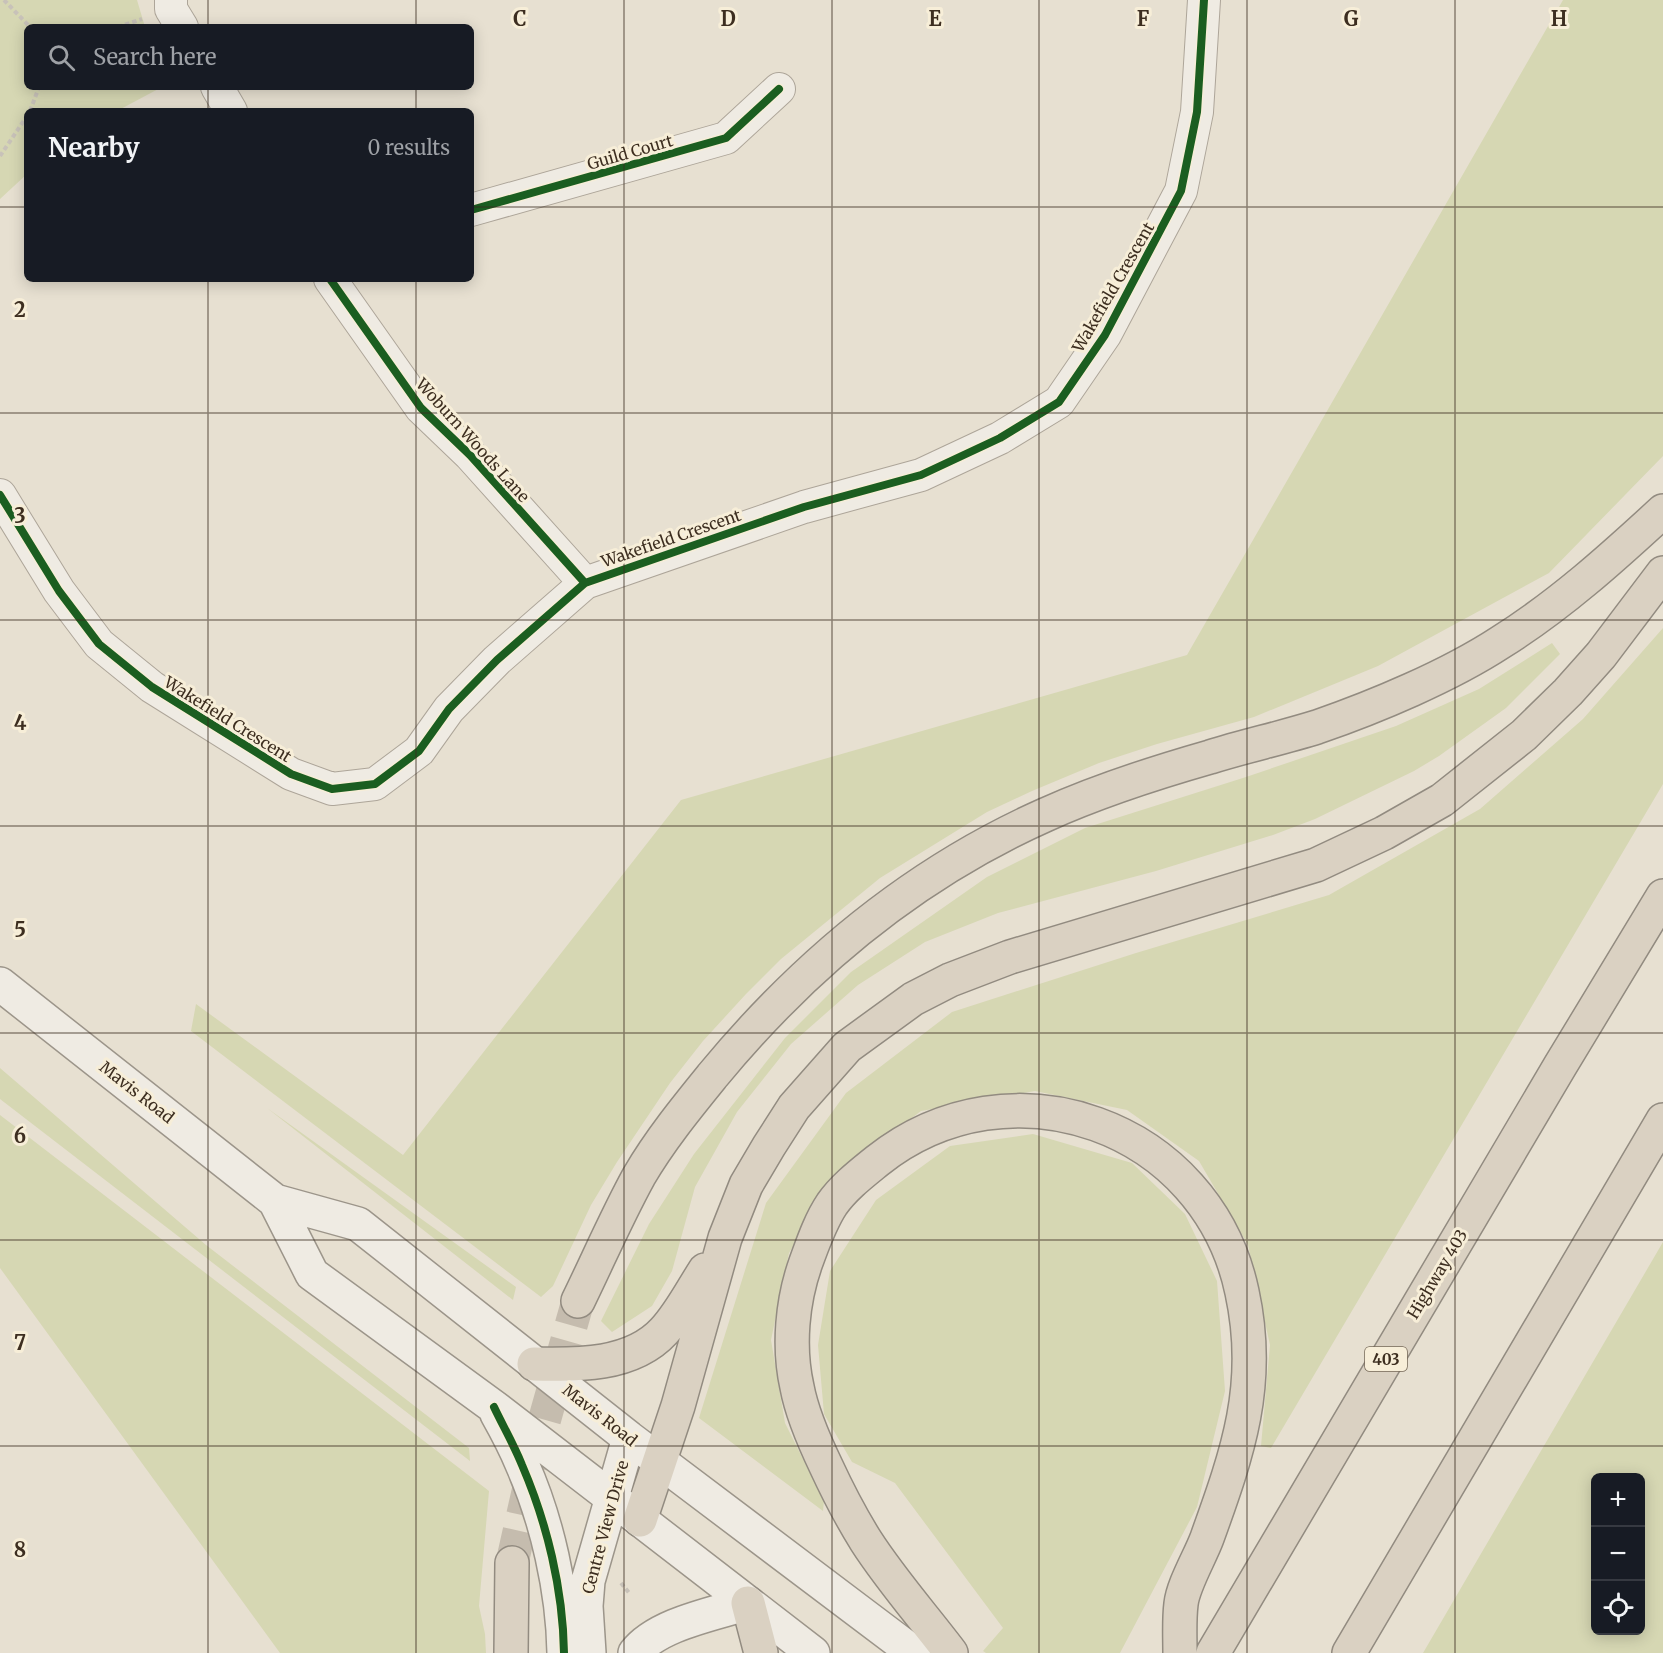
<!DOCTYPE html>
<meta charset="utf-8">
<style>
body{margin:0;font-family:Merriweather,serif;background:#242831;color:#f1f3f6}
.controls{position:absolute;right:18px;bottom:18px;display:grid;overflow:hidden;border-radius:9px;box-shadow:0 3px 15px #0003}
.controls button{width:54px;height:54px;display:grid;place-items:center;padding:0;border:0;border-bottom:2px solid #363941;background:#171b24;color:#f1f3f6;font:30px sans-serif}
.list{margin:0;padding:0;list-style:none}
h2{display:flex;justify-content:space-between;align-items:center;height:78px;margin:0;padding:0 24px;font-size:26px}
h2 small{font-size:20px;font-weight:400;color:#9ea1a6}
.icon{flex:none;width:33px;height:33px;fill:none;stroke:currentColor;stroke-width:2;stroke-linecap:round;stroke-linejoin:round}
.map{position:relative;flex:none;width:1663px;height:1653px;overflow:hidden}
.search{position:absolute;background:#171b24;box-shadow:0 3px 15px #0003;left:24px;top:24px;width:450px;height:66px;display:flex;align-items:center;gap:15px;box-sizing:border-box;padding:0 21px;border-radius:9px;color:#9ea1a6;font-size:22px}
.panel{position:absolute;background:#171b24;box-shadow:0 3px 15px #0003;left:24px;top:108px;width:450px;height:174px;border-radius:9px}
.map>svg:first-child{display:block}
.green{fill:#d6d7b3;fill-rule:evenodd}
.lines{fill:none;stroke-linecap:round;stroke-linejoin:round}
.highway-tunnel{stroke:#c5bcae;stroke-width:33;stroke-dasharray:33 16;stroke-linecap:butt}
.street-casing{stroke:#ada599;stroke-width:34}
.secondary-casing{stroke:#9c958a;stroke-width:36}
.highway-casing{stroke:#928b80;stroke-width:36}
.path{stroke:#c8c2b9;stroke-width:4;stroke-dasharray:4.5 3;stroke-linecap:butt}
.street{stroke:#efebe3;stroke-width:32}
.secondary{stroke:#efebe3;stroke-width:33}
.highway{stroke:#dad1c2;stroke-width:33}
.cycleway-casing{stroke:#f7eed8;stroke-width:11}
.cycleway{stroke:#1b5e20;stroke-width:8}
.grid{fill:none;stroke:#3d2e20;stroke-width:1.5;stroke-opacity:0.55}
.labels{text-anchor:middle;dominant-baseline:central;stroke-width:6;stroke-linejoin:round;paint-order:stroke}
.shield{fill:#f7eed8;stroke:#756857;stroke-width:1.5}
.shield-label{font-size:15px;font-weight:bold;fill:#3d2e20}
.street-label{font-size:16px;fill:#3d2e20;stroke:#f7eed8}
.grid-label{font-size:20px;text-anchor:middle;font-weight:bold;fill:#3d2e20;stroke:#f7eed8;stroke-width:6;stroke-linejoin:round;paint-order:stroke}
</style>
<div class="map">
<svg width="1663" height="1653" viewBox="0 0 1663 1653">
<rect width="100%" height="100%" fill="#e7e0d1"/>
<path class="green" d="M0 0H137L145 27H27V87H162L117 111H27V174L0 199Z
M1563 0H1663V456L1549 573 1378 666 1254 717 1157 744 1099 763 1032 791 987 812 880 878 781 959 746 994 703 1041 670 1083 617 1162 591 1205 553 1286 541 1297 191 1031 196 1004 403 1155 681 800 1187 655Z
M1663 628V784L1271 1448 1261 1446 1270 1345 1248 1245 1199 1161 1127 1110 1035 1091 921 1111 833 1178 789 1253 771 1340 785 1423 824 1501 823 1511 699 1418 766 1203 846 1093 952 1012 1136 953 1329 895 1480 809 1583 719Z
M1552 643 1560 654 1506 708 1439 756 1414 771 1315 819 1273 835 1156 871 998 913 925 942 858 985 791 1044 737 1112 695 1187 672 1271 652 1306 612 1332 601 1321 649 1224 694 1154 785 1038 851 972 987 877 1085 828 1246 777 1396 726 1479 689Z
M0 1068 206 1245 469 1448 470 1461 0 1099Z
M267 1108 516 1287 513 1300Z
M0 1115 489 1491 479 1606 485 1634 486 1653H280L0 1268Z
M1033 1134 1132 1163 1185 1214 1217 1281 1225 1391 1197 1507 1120 1653H986L983 1651 1003 1628 895 1483 852 1462 824 1414 818 1345 830 1271 876 1200 950 1146Z
M1663 1242V1653H1423ZM1596 1478H1640V1630H1596Z"/>
<g class="lines">
<path class="highway-tunnel" d="M512 1563 543 1425 578 1301"/>
<defs>
<path id="street" d="M171 0V9L182 27
M217 87 231 111
M471 210 726 138 779 89
M330 279 421 408 470 455 585 583
M0 495 59 591 99 644 152 687 291 774 332 789 375 784 419 751 449 709 497 660 585 583 804 507 921 475 1000 438 1059 402 1105 335 1181 191 1197 112 1204 0"/>
<path id="secondary" d="M0 984 275 1201 358 1224 629 1438 914 1653
M275 1201 312 1274 494 1407 813 1653
M497 1414C506 1430 515 1447 522 1464 547 1520 563 1591 564 1653
M589 1653 586 1606 588 1581 629 1438
M635 1653C657 1624 714 1614 748 1603"/>
<path id="highway" d="M578 1301C598 1260 617 1216 639 1176 660 1140 687 1107 713 1075 804 965 915 873 1045 815 1098 791 1154 773 1210 757 1245 746 1282 738 1317 727 1375 707 1449 676 1501 642 1560 605 1612 558 1663 511
M534 1364C577 1365 632 1366 664 1331 680 1314 692 1290 705 1270
M640 1520 678 1406 725 1238 746 1185 769 1146 794 1107 847 1047 913 999 950 980 1010 957 1316 865 1384 833 1442 800 1524 735 1568 692 1601 655 1663 573
M748 1603 761 1653
M511 1653 512 1563
M951 1653C923 1616 891 1580 866 1541 851 1517 838 1492 826 1466 814 1441 802 1414 797 1387 788 1347 792 1301 806 1262 813 1243 820 1222 832 1204 844 1187 861 1174 877 1161 1010 1055 1207 1125 1242 1292 1262 1384 1238 1452 1207 1538 1200 1557 1183 1585 1181 1604 1179 1620 1180 1637 1180 1653
M1213 1653 1560 1066 1663 896
M1349 1653 1663 1120"/>
</defs>
<use href="#street" class="street-casing"/>
<use href="#secondary" class="secondary-casing"/>
<use href="#highway" class="highway-casing"/>
<path class="path" d="M4 0 30 27
M118 27 142 19
M30 111 39 87
M0 156 27 116
M621 1583 630 1594"/>
<use href="#street" class="street"/>
<use href="#secondary" class="secondary"/>
<use href="#highway" class="highway"/>
<defs>
<path id="cycleway" d="M471 210 726 138 779 89
M330 279 421 408 470 455 585 583
M0 495 59 591 99 644 152 687 291 774 332 789 375 784 419 751 449 709 497 660 585 583 804 507 921 475 1000 438 1059 402 1105 335 1181 191 1197 112 1204 0
M494 1407C503 1426 514 1445 522 1465 547 1523 563 1589 564 1653"/>
</defs>
<use href="#cycleway" class="cycleway-casing"/>
<use href="#cycleway" class="cycleway"/>
</g>
<path class="grid" d="M208 0V27M416 0V27M624 0V1653M832 0V1653M1039 0V1653M1247 0V1653M1455 0V1653M208 87V111M416 87V111M0 207H27M471 207H1663M208 279V1653M416 279V1653M0 413H1663M0 620H1663M0 826H1663M0 1033H1663M0 1240H1663M0 1446H1663"/>
<g class="labels">
<rect class="shield" x="1365" y="1347" width="42" height="24" rx="4.5"/>
<g class="shield-label">
<text x="1386" y="1359">403</text>
</g>
<g class="street-label">
<text transform="translate(630 152) rotate(-16)">Guild Court</text>
<text transform="translate(1113 287) rotate(-60)">Wakefield Crescent</text>
<text transform="translate(473 440) rotate(48)">Woburn Woods Lane</text>
<text transform="translate(671 538) rotate(-19)">Wakefield Crescent</text>
<text transform="translate(228 719) rotate(32)">Wakefield Crescent</text>
<text transform="translate(137 1092) rotate(38)">Mavis Road</text>
<text transform="translate(1437 1274) rotate(-59)">Highway 403</text>
<text transform="translate(600 1415) rotate(38)">Mavis Road</text>
<text transform="translate(605 1527) rotate(-75)">Centre View Drive</text>
</g>
</g>
<g class="grid-label">
<text x="520" y="26">C</text>
<text x="728" y="26">D</text>
<text x="935" y="26">E</text>
<text x="1143" y="26">F</text>
<text x="1351" y="26">G</text>
<text x="1559" y="26">H</text>
<text x="20" y="317">2</text>
<text x="20" y="523">3</text>
<text x="20" y="730">4</text>
<text x="20" y="937">5</text>
<text x="20" y="1143">6</text>
<text x="20" y="1350">7</text>
<text x="20" y="1557">8</text>
</g>
</svg>
<div class="controls">
<button>+</button>
<button>−</button>
<button><svg class="icon" aria-label="locate" viewBox="0 0 24 24"><circle cx="12" cy="12" r="6"/><path d="M12 2v4M12 18v4M2 12h4M18 12h4"/></svg></button>
</div>
<div class="search"><svg class="icon" aria-label="search" viewBox="0 0 24 24"><circle cx="10" cy="10" r="6"/><path d="M15 15l6 6"/></svg>Search here</div>
<section class="panel">
<h2>Nearby<small>0 results</small></h2>
<ul class="list">
</ul>
</section>
</div>
